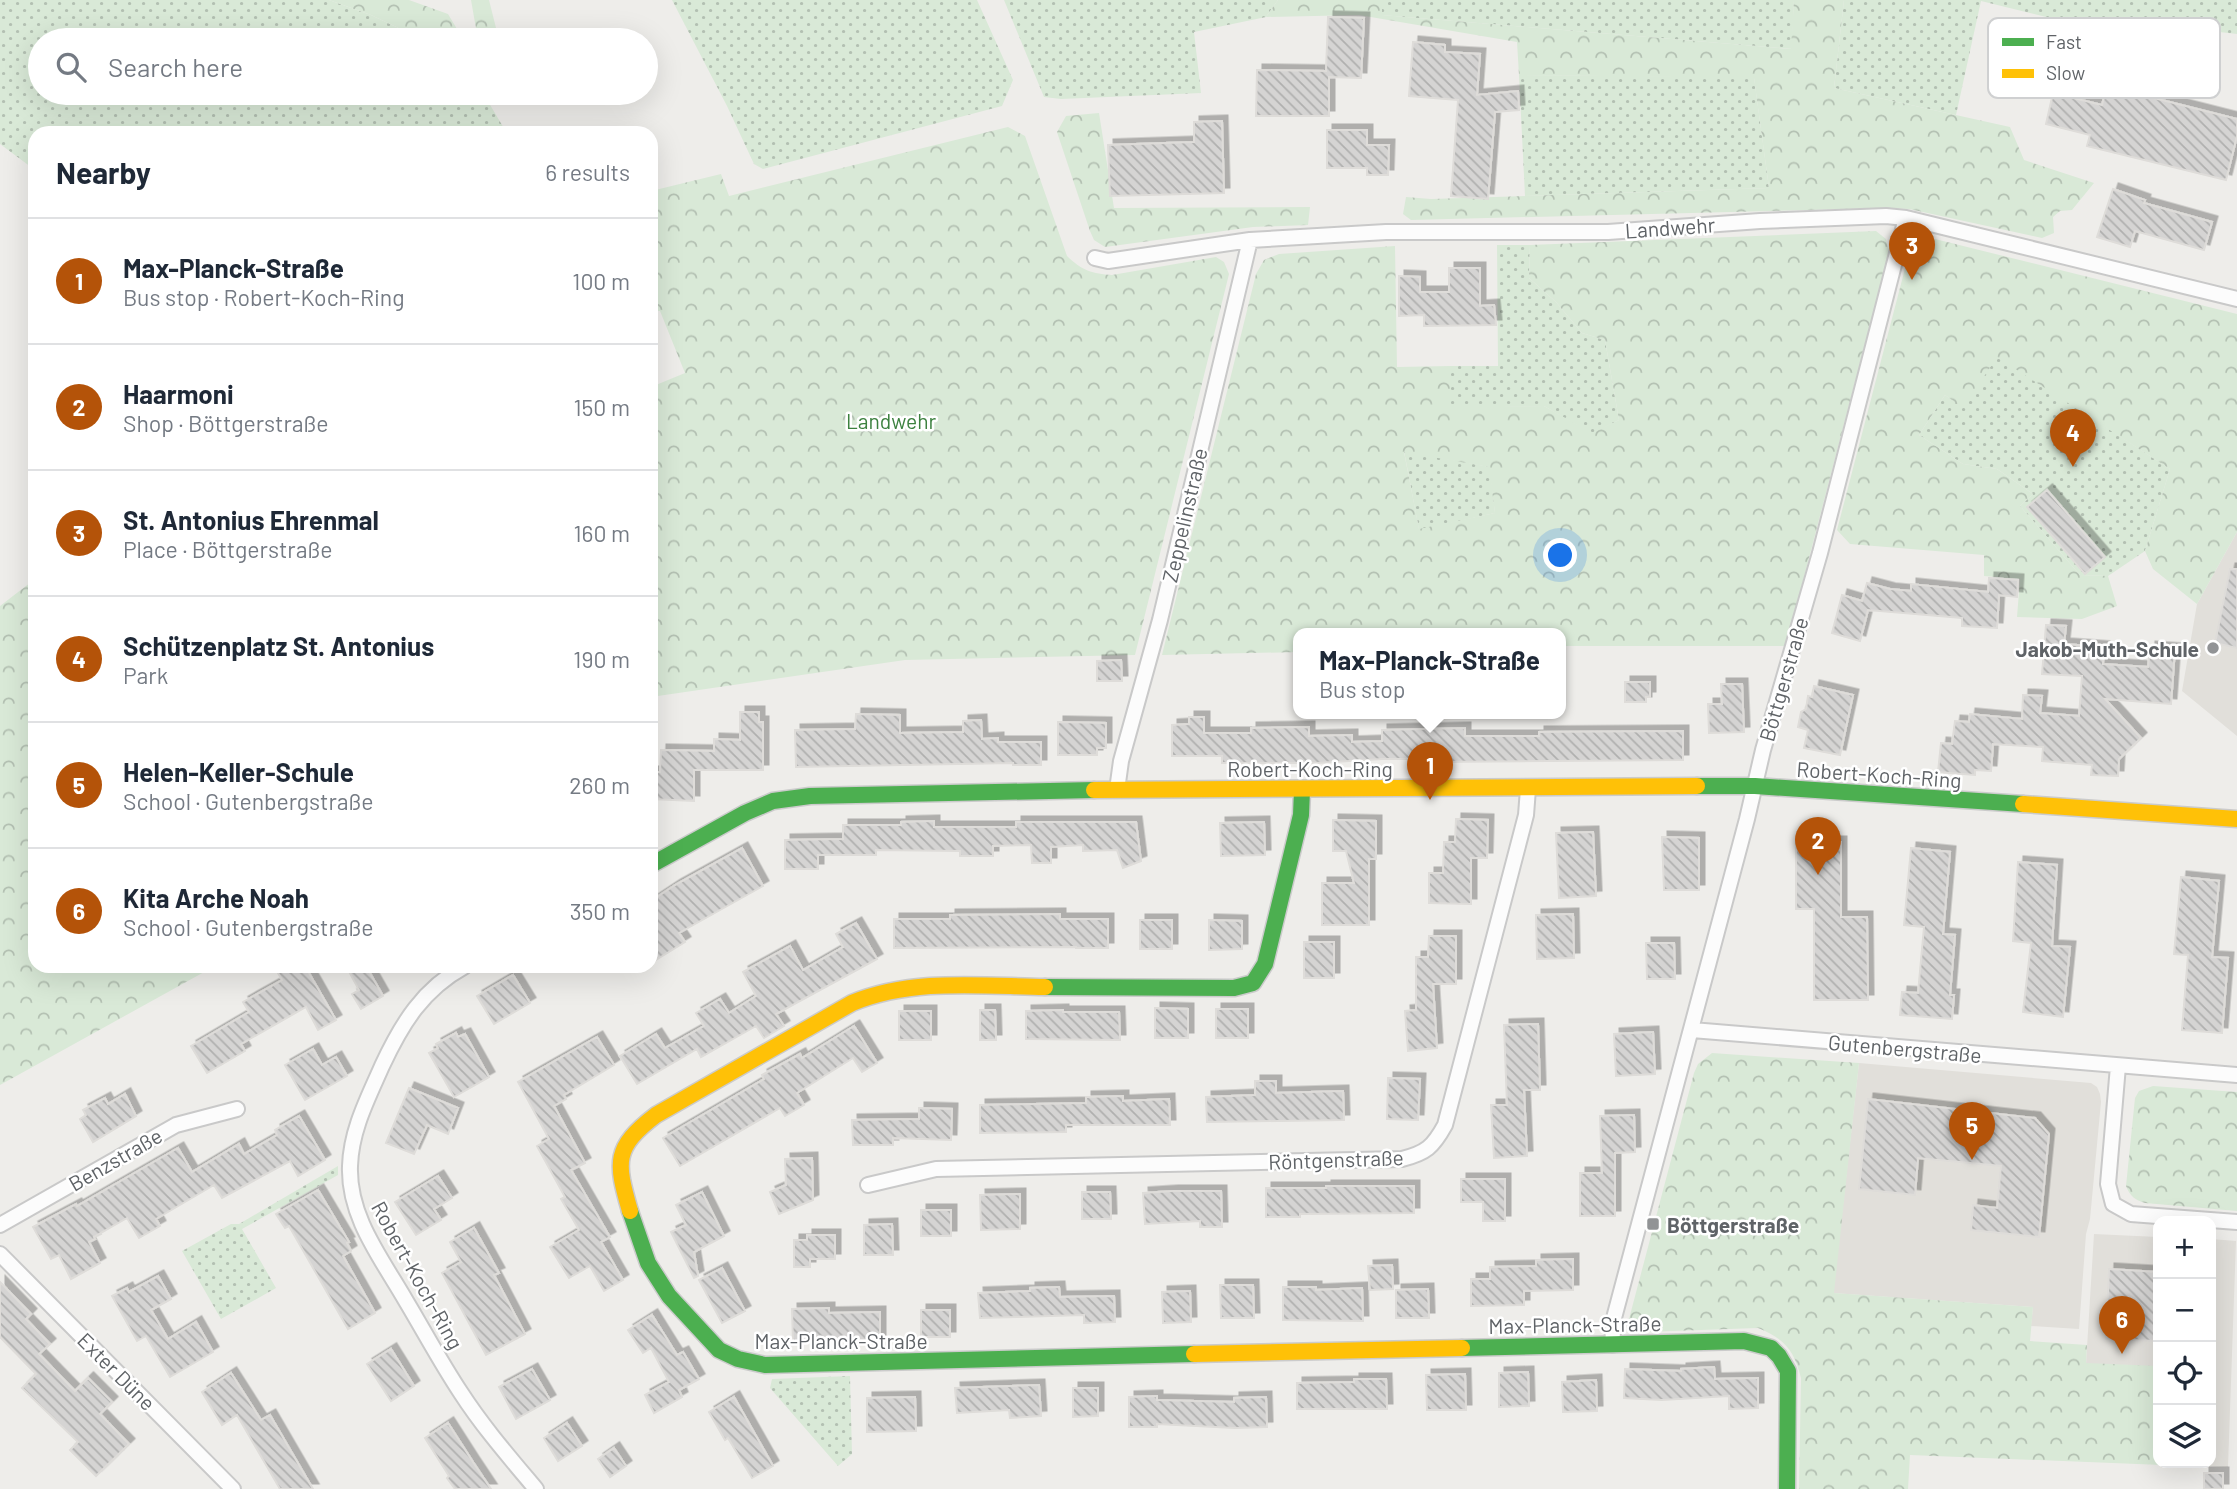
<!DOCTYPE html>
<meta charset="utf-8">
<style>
body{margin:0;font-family:Barlow,sans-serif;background:#f6f6f7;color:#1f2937}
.controls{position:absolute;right:21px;bottom:21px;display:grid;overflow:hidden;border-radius:14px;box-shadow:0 7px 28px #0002}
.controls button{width:63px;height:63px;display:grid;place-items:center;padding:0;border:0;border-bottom:2px solid #e0e1e3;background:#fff;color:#1f2937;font:35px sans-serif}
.you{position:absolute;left:1561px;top:556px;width:24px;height:24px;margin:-18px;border:5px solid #fff;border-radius:50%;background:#1a73e8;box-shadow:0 0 0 10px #1a73e833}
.badge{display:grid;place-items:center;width:46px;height:46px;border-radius:50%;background:#b45309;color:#fff;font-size:23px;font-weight:700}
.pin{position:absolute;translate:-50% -58px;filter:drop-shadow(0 2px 4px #0008)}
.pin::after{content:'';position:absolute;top:37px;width:24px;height:21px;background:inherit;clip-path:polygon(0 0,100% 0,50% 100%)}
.popup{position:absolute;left:1293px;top:628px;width:273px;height:91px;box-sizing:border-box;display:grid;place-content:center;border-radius:14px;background:#fff;filter:drop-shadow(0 2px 5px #0005);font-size:23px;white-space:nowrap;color:#747a83}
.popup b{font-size:26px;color:#1f2937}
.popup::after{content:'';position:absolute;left:50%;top:100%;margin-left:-14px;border:14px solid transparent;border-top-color:#fff}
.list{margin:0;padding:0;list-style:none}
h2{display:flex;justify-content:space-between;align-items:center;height:91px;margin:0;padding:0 28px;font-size:30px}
h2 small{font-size:23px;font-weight:400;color:#747a83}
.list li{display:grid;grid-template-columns:46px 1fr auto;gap:21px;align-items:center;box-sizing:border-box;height:126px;padding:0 28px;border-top:2px solid #e0e1e3}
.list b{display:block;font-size:26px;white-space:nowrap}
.list p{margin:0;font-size:23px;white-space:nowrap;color:#747a83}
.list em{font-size:23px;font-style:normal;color:#747a83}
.icon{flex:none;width:38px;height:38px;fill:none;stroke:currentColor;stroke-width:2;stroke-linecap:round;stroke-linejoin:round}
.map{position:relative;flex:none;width:2237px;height:1489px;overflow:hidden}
.search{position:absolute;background:#fff;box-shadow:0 7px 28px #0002;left:28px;top:28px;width:630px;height:77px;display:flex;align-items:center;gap:18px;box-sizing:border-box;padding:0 24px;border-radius:38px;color:#747a83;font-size:26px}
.panel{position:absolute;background:#fff;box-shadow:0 7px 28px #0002;left:28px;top:126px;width:630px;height:847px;border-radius:21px}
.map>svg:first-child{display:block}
.education{fill:#e1dfda}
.grass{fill:url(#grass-dots)}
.forest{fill:url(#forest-crowns);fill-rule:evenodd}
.building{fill:url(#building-back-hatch);stroke:#dedcd9;stroke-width:2;filter:url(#shadow)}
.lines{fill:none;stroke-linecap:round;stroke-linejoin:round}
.street-casing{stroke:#c9c9c9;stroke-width:18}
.fast-casing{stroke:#cbcbcb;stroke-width:19}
.slow-casing{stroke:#cbcbcb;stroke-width:19}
.street{stroke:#fcfcfc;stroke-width:14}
.fast{stroke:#4caf50;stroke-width:16}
.slow{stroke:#ffc107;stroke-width:16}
.poi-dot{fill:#919395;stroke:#fff;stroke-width:2.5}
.labels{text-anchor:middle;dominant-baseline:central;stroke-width:5;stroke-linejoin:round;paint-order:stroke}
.street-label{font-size:21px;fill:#5f6367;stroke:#fff}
.park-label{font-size:21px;fill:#3c813f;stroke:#fff}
.poi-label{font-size:21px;font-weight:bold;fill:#5f6367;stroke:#fff;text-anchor:end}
.key{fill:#fff;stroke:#cfd0d1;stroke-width:2}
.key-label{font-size:19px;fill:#5f6367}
</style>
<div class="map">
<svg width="2237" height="1489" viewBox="0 0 2237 1489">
<defs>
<pattern id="grass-dots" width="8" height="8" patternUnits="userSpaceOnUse" patternTransform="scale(1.75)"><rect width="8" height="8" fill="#d9e9d7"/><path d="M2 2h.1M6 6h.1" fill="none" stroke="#b3c0b2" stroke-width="1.8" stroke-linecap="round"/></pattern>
<pattern id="forest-crowns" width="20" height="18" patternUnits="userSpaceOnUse" patternTransform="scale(1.75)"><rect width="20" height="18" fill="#d9e9d7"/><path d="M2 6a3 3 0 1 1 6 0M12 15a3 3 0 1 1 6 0" fill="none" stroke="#b3c0b2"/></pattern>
<pattern id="building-back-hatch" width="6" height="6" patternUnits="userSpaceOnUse" patternTransform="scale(1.75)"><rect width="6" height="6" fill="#d5d4d3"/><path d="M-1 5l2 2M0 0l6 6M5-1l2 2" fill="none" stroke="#b0b0af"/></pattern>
<filter id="shadow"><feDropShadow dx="5.5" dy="-5.5" stdDeviation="0" flood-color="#0004"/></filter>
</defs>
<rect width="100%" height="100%" fill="#eeedea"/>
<path class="education" d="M2237 532V736L2182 691 2197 604Z
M1859 1063 2091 1083 2097 1087 2100 1094 2101 1102 2090 1219 2086 1234 2079 1329 2031 1326 2033 1307 1833 1293Z
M2094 1234 2158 1237V1463H2211V1239L2236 1241 2228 1467 2080 1461Z"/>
<path class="grass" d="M0 0H329L371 15 424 40H40V93H483L505 130 498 133H35V170L0 144Z
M672 0H977L1013 80 1002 106 763 169 754 164 727 106Z
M1004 0H1278L1266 17 1194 32 1201 93 1061 99 1044 97Z
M1382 0H1794L1792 49 1381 15Z
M1844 0H2237V34L2166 26 2111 33 1981 1 1956 115 1834 88Z
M1519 75 1754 77 1769 188 1525 196Z
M1497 245H1530L1529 278 1556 302 1582 333 1605 340 1619 420 1592 434 1544 406 1451 408V366H1498Z
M1997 356 2170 469 2145 551 2108 576 2080 575 2020 506 2033 494 1997 469 1963 464 1919 435 1945 395 1963 407Z
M1404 451 1490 467 1495 513 1419 530Z
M338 1166V1175L242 1229 276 1288 221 1319 182 1251 231 1224H239Z
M850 1376 852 1454 838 1466 770 1388 772 1379Z"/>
<path class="forest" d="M329 0H409L448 14 457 29 458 40H424L371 15Z
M471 0H489L499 40H478Z
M1278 0H1382V15L1791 49 1794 0H1844L1834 88 2010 127 2024 160 2094 183 2072 210 2060 211 2053 217 2054 233 2042 238 1909 209 1887 208 1411 220 1403 214 1406 197 1431 199 1769 188 1754 78 1519 75 1517 42 1359 15 1266 17Z
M1099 113 1114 208 1310 207 1308 225 1253 227 1105 247 1094 240 1090 231 1057 132 1066 116Z
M1008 127 1025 136 1067 256C1081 270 1093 274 1112 275L1216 257 1224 262 1229 274 1135 655 905 660 651 697V387L685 373 660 311H651V191L721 174 729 196Z
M1876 231 1886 239 1889 252 1786 646H1561V634H1299V652L1162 655 1256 274 1264 260 1279 254 1395 246 1397 367 1451 366V407L1544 406 1592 433 1619 420 1605 340 1582 333 1556 302 1529 278 1530 245ZM1404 452 1489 467 1495 513 1419 529Z
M1935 239 2237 314V532L2197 604 2153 569 2145 551 2170 469 1997 357 1963 408 1945 395 1919 435 1963 464 1997 469 2033 494 2020 506 2080 575 2108 576 2117 606 2082 619 2017 617 2020 579 1984 576V555L1850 544 1837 530 1908 257 1919 243Z
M35 579V966H215L0 1085V606Z
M1712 1053 1859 1063 1834 1293 2033 1307 2030 1341 2087 1345 2086 1363 2158 1366V1463H2162V1465L1910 1455 1908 1489H1799L1801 1378C1794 1350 1785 1339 1758 1328L1644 1332 1632 1327 1629 1319 1694 1073 1698 1064Z
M2153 1086 2237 1092V1211L2145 1203C2135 1200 2130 1196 2126 1186L2135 1098 2139 1091Z"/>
<path class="building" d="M1328 17 1364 18 1361 78 1329 77V116H1256L1257 70 1326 71Z
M1413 42 1445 45V52L1480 54 1477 95 1518 91 1519 110 1495 112 1488 199 1451 196 1458 100 1409 96Z
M2112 66 2151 75 2146 96 2237 119V136L2226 180 2087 146 2090 135 2046 124 2053 93 2102 105Z
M1222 121 1224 193 1110 196 1108 145 1194 142V122Z
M1327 130H1367V145H1389L1388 175H1367V168H1327Z
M2113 189 2145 200 2144 203 2212 222 2204 250 2135 231 2130 247 2097 237Z
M1449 268H1480V306L1494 305 1496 325 1424 326V315L1399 316V276L1420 277V292H1449Z
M2047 490 2105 557 2085 574 2027 507Z
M2230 569H2237V648L2215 643Z
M1989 578 2018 580 2017 597 1999 595 1997 628 1962 626V618L1868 610 1860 641 1832 633 1842 595 1862 601 1867 583 1890 589 1911 591V584L1988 592Z
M2046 625 2066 626 2064 644 2104 647 2103 664 2148 667 2150 647 2175 649 2171 704 2105 699 2141 738 2119 759 2118 776 2091 775 2092 765 2042 761 2043 747 1993 744 1991 771 1975 770V775L1938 772 1941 743 1952 744 1955 721 1969 722 1970 714 2022 719 2023 695 2042 696 2040 713 2079 716 2082 676 2042 674Z
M1121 660 1122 681H1097V661Z
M1625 682H1650V697H1646V702H1625Z
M1721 684H1742L1744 732 1709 733 1708 704H1722Z
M1814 686 1853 695 1840 755 1804 748 1808 730 1798 727 1801 712 1806 709 1808 696 1812 697Z
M740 712H759V722H763V770H694V801L651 799V772H660L661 750 714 751V739L740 740Z
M856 714 900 715V733L963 732V721L981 720 982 739 998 738V742H1041V765H1013V763L796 767 795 730 855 729Z
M1189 717H1204V733H1251V728L1309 727V736L1352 735V742L1382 741V730L1465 728V736H1539V732L1683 731V760L1435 762V759H1383L1317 763H1222V756H1172V725L1189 724Z
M1058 722 1106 723V748H1097V755H1058Z
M1456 819 1488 820 1487 858H1471V904L1429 903V873H1443L1444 842H1455Z
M1333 820 1376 821V859H1369V925H1322V883H1354L1346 851H1333Z
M934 821V827H1016V822H1136L1141 861 1123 868 1117 850 1083 851V845L1051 847V863H1032L1031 845 993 846V856H960V851L876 850V855H818V869H785V840L843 839V825H901V822Z
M1264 822 1265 855 1221 856 1220 823Z
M1593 832 1596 896 1559 898 1556 833Z
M1662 837 1699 838V890H1664Z
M1796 842H1841V917H1867L1868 1000H1814V909H1796Z
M742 848 763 886 679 933 685 942 651 963V901L675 885Z
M1911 848 1950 852 1943 934 1955 935 1950 995H1954L1952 1019 1900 1015 1902 992 1918 993 1924 927 1904 925Z
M2018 862 2057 865 2052 946 2070 947 2063 1017 2023 1012 2031 943 2013 941Z
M2181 877 2219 881 2212 957 2228 958 2222 1033 2182 1030 2188 955 2174 954Z
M1060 914V919H1108V948H1076V947L894 948V919H950V915Z
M1573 914 1574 958 1537 959 1536 915Z
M1140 920H1172V949H1140Z
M1209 920 1242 921V949L1209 950Z
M856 923 877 959 776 1014 784 1026 764 1038 756 1026 701 1057 697 1049 637 1084 620 1056 656 1034 665 1048 704 1026 696 1013 720 999 729 1013 756 996 743 972 790 946 803 970 843 947 836 934Z
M1429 936H1456V984H1433L1437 1048 1408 1051 1405 1011 1416 1010V957H1428Z
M1304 942H1334V978H1304Z
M1646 943H1674L1675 979H1647Z
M274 966H305L336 1020 318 1030 306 1007 241 1044 245 1051 207 1073 191 1046 249 1012 243 1002 282 980Z
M346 966H366L383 996 361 1009 352 994 359 990Z
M513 975 530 1003 494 1024 477 996Z
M1155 1008 1188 1009V1038H1155Z
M1216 1009H1248V1038H1216Z
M980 1010H995L996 1040H980Z
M1063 1010V1012H1119L1120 1040 1026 1039V1011Z
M899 1011H931V1040H899Z
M1538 1024 1540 1090H1524L1527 1156 1494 1158 1491 1105H1507L1504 1025Z
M854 1026 877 1063 862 1072 853 1058 797 1093 804 1105 785 1116 780 1108 680 1166 663 1138 764 1079 762 1075 800 1054 802 1058Z
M1653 1032 1655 1074 1616 1076 1614 1034Z
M456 1033 458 1037 465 1034 489 1077 454 1097 429 1053 438 1048 436 1044Z
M597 1037 614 1065 564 1095 566 1099 554 1106 585 1163 571 1170 610 1237 601 1242 623 1280 604 1291 590 1266 569 1278 550 1247 579 1230 561 1199 565 1197 537 1146 549 1139 518 1082Z
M313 1049 322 1065 336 1057 347 1076 305 1100 285 1065Z
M1388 1078 1420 1079 1418 1120 1387 1119Z
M1255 1081H1276V1093L1343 1091 1344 1120 1207 1122 1206 1097 1255 1095Z
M409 1088 458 1108 448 1134 427 1125 414 1154 386 1143Z
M125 1094 136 1116 93 1142 80 1119 86 1115 83 1110 105 1098 108 1104Z
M1123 1096V1101L1169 1099 1170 1125H1066V1132L980 1133V1105L1086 1103V1097Z
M1868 1099 2035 1118 2049 1134 2039 1237 1971 1230 1973 1205 1997 1208 2001 1166 1918 1158 1915 1195 1859 1189Z
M919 1108 952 1109 951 1140 893 1138V1145H853L852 1120 919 1119Z
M1634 1115 1635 1152 1615 1153V1216H1580V1173H1602L1600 1116Z
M299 1116 325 1160 298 1176 290 1161 222 1198 214 1185 156 1219 160 1226 139 1238 127 1218 94 1237 95 1239 89 1242 100 1263 71 1279 59 1255 51 1259 33 1227 76 1204 77 1206 178 1148 192 1172 239 1144 244 1154 277 1135 275 1130Z
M812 1158 813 1200 779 1214 770 1192 786 1185 785 1159Z
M438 1176 452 1198 434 1209 441 1220 416 1235 395 1202Z
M1461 1179H1505V1221H1483V1202H1461Z
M1326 1186H1414V1213L1300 1214V1217H1266V1188H1326Z
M318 1190 349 1242 347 1243 351 1251 343 1256 375 1313 348 1329 289 1226 285 1228 276 1214Z
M1173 1191H1221L1222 1227H1200V1221L1145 1224 1143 1193Z
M702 1192 724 1236 694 1252 698 1276 694 1278 671 1232 686 1225 676 1205Z
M1082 1192H1110L1111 1219H1082Z
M1020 1194V1229L981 1230 980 1195Z
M921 1210H951V1236H921Z
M892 1224 893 1255H864V1225Z
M474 1228 499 1273 494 1275 525 1334 486 1355 442 1273 461 1262 450 1242Z
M807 1235H835V1259H810V1267H794V1240H807Z
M1573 1259V1290L1524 1291V1305L1471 1306V1279H1490V1267L1536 1266V1260Z
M1392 1265 1393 1289 1370 1290 1368 1266Z
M722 1268 745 1311 722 1323 699 1280Z
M2109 1269 2158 1272V1341L2106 1339Z
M158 1276 171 1299 151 1310 168 1339 196 1322 213 1352 170 1377 146 1336 137 1341 112 1296 127 1288 129 1292Z
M0 1282 31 1314 26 1319 50 1344 39 1354 75 1391 88 1378 112 1402 100 1414 129 1444 96 1476 70 1450 78 1442 22 1388 36 1374 0 1337Z
M1220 1285H1253L1254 1318H1221Z
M1059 1287 1060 1297 1114 1296 1115 1322 1084 1323V1315L980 1318 978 1293 1030 1291V1288Z
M1283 1287H1316V1290L1362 1288 1363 1321 1283 1320Z
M1428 1289 1429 1318H1396V1290Z
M1190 1291 1191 1322 1163 1323 1162 1292Z
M829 1308V1313L880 1312V1340L793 1342 792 1309Z
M921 1310H950V1337H921Z
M652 1315 677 1355 683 1352 699 1379 679 1390 682 1397 654 1413 645 1395 669 1382 651 1348 643 1353 628 1330Z
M391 1349 414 1386 391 1401 367 1364Z
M1714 1367 1715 1379 1758 1378V1408L1729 1409V1396L1662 1400 1624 1398 1625 1369 1681 1371V1369Z
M532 1369 550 1400 516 1419 499 1387Z
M1528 1372 1529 1406 1499 1407V1373Z
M231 1373 261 1420 270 1415 313 1489H280L237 1415 222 1425 202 1392Z
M1465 1374 1466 1410H1427L1426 1375Z
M1354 1379H1386L1387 1409H1297V1383L1354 1382Z
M1596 1380 1597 1411 1563 1412 1562 1382Z
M1039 1385 1041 1416 1010 1418 1009 1410 957 1413 955 1388Z
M1073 1388H1098V1416L1073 1417Z
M1157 1396V1400L1234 1402V1398L1266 1397 1267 1427 1235 1428 1157 1424V1427H1129V1397Z
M734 1397 773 1466 752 1478 728 1438 725 1440 709 1412Z
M915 1397 916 1431 867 1432V1398Z
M448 1423 473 1462 491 1489H455L447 1478 449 1476 425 1438Z
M567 1423 582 1446 558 1461 544 1438Z
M614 1448 626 1466 610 1477 598 1459Z
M2204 1473H2223V1489H2204Z"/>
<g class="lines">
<defs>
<path id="street" d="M1095 258 1108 261 1250 240 1386 232H1608L1760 221 1886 216 1906 218 2237 299
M1117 790 1121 761 1160 620 1250 240
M465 966C423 989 402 1023 382 1066 368 1098 351 1130 350 1166 348 1217 382 1259 406 1301 424 1331 441 1363 461 1393 483 1427 510 1458 536 1489
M1692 1030 2237 1075
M2118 1066 2108 1184 2113 1204 2131 1214 2237 1222
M868 1185 936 1169 1402 1159C1426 1153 1433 1147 1445 1125L1526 815 1528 789
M0 1225 176 1125 237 1109
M0 1254 233 1489
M1612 1345 1614 1318 1747 819 1763 750 1820 553 1906 218"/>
<path id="fast" d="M1697 786H1755L2023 804
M651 865 745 813 773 801 810 796 1094 790
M1045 987 1234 988 1253 983 1265 964 1301 815 1302 790
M630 1211 648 1263 669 1296 719 1350 738 1359 765 1365 1194 1354
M1462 1348 1744 1341 1771 1348 1779 1356 1788 1371 1787 1489"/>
<path id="slow" d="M1094 790 1697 786
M2023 804 2237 819
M630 1211C616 1162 613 1148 656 1115L852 1003C913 978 980 986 1045 987
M1194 1354 1462 1348"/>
</defs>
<use href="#street" class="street-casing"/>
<use href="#fast" class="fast-casing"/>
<use href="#slow" class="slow-casing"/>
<use href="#street" class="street"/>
<use href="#fast" class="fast"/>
<use href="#slow" class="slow"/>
</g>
<g class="poi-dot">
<circle cx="2213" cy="648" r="7"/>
<rect x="1646" y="1217" width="14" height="14" rx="3.5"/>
</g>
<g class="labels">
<g class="street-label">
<text transform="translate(1670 227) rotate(-4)">Landwehr</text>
<text transform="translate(1184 515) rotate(-77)">Zeppelinstraße</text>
<text transform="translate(1783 679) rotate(-74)">Böttgerstraße</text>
<text x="1310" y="768">Robert-Koch-Ring</text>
<text transform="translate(1879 774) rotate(4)">Robert-Koch-Ring</text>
<text transform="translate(1905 1048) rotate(5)">Gutenbergstraße</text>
<text transform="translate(115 1159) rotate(-30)">Benzstraße</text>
<text transform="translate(1336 1159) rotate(-2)">Röntgenstraße</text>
<text transform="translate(418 1275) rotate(61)">Robert-Koch-Ring</text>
<text transform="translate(1575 1324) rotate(-1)">Max-Planck-Straße</text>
<text x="841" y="1340">Max-Planck-Straße</text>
<text transform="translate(117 1371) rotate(45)">Exter Düne</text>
</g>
<g class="park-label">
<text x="891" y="420">Landwehr</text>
</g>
<g class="poi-label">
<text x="2199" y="648">Jakob-Muth-Schule</text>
<text x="1667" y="1224" text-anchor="start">Böttgerstraße</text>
</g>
</g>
<rect x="1988" y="18" width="232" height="80" rx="10" class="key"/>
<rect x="2002" y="38" width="32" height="8" fill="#4caf50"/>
<rect x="2002" y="69" width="32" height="9" fill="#ffc107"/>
<g class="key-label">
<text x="2046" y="49">Fast</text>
<text x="2046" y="80">Slow</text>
</g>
</svg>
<div class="controls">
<button>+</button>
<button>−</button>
<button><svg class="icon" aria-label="locate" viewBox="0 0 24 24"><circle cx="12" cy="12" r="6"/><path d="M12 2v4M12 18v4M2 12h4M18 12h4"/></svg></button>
<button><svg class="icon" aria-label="layers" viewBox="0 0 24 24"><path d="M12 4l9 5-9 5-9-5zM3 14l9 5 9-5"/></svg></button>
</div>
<div class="you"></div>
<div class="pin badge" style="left:1430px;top:800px">1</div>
<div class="popup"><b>Max-Planck-Straße</b>Bus stop</div>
<div class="pin badge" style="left:1818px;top:875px">2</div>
<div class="pin badge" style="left:1912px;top:280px">3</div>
<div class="pin badge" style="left:2073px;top:467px">4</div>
<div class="pin badge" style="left:1972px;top:1160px">5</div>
<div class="pin badge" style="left:2122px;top:1354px">6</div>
<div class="search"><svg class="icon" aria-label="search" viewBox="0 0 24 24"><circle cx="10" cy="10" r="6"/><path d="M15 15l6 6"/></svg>Search here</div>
<section class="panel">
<h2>Nearby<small>6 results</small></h2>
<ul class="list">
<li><span class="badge">1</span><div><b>Max-Planck-Straße</b><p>Bus stop · Robert-Koch-Ring</p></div><em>100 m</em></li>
<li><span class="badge">2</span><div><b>Haarmoni</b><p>Shop · Böttgerstraße</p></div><em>150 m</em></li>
<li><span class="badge">3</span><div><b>St. Antonius Ehrenmal</b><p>Place · Böttgerstraße</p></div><em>160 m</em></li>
<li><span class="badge">4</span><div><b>Schützenplatz St. Antonius</b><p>Park</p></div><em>190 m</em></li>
<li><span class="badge">5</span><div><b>Helen-Keller-Schule</b><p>School · Gutenbergstraße</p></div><em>260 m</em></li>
<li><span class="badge">6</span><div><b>Kita Arche Noah</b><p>School · Gutenbergstraße</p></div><em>350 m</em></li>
</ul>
</section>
</div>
